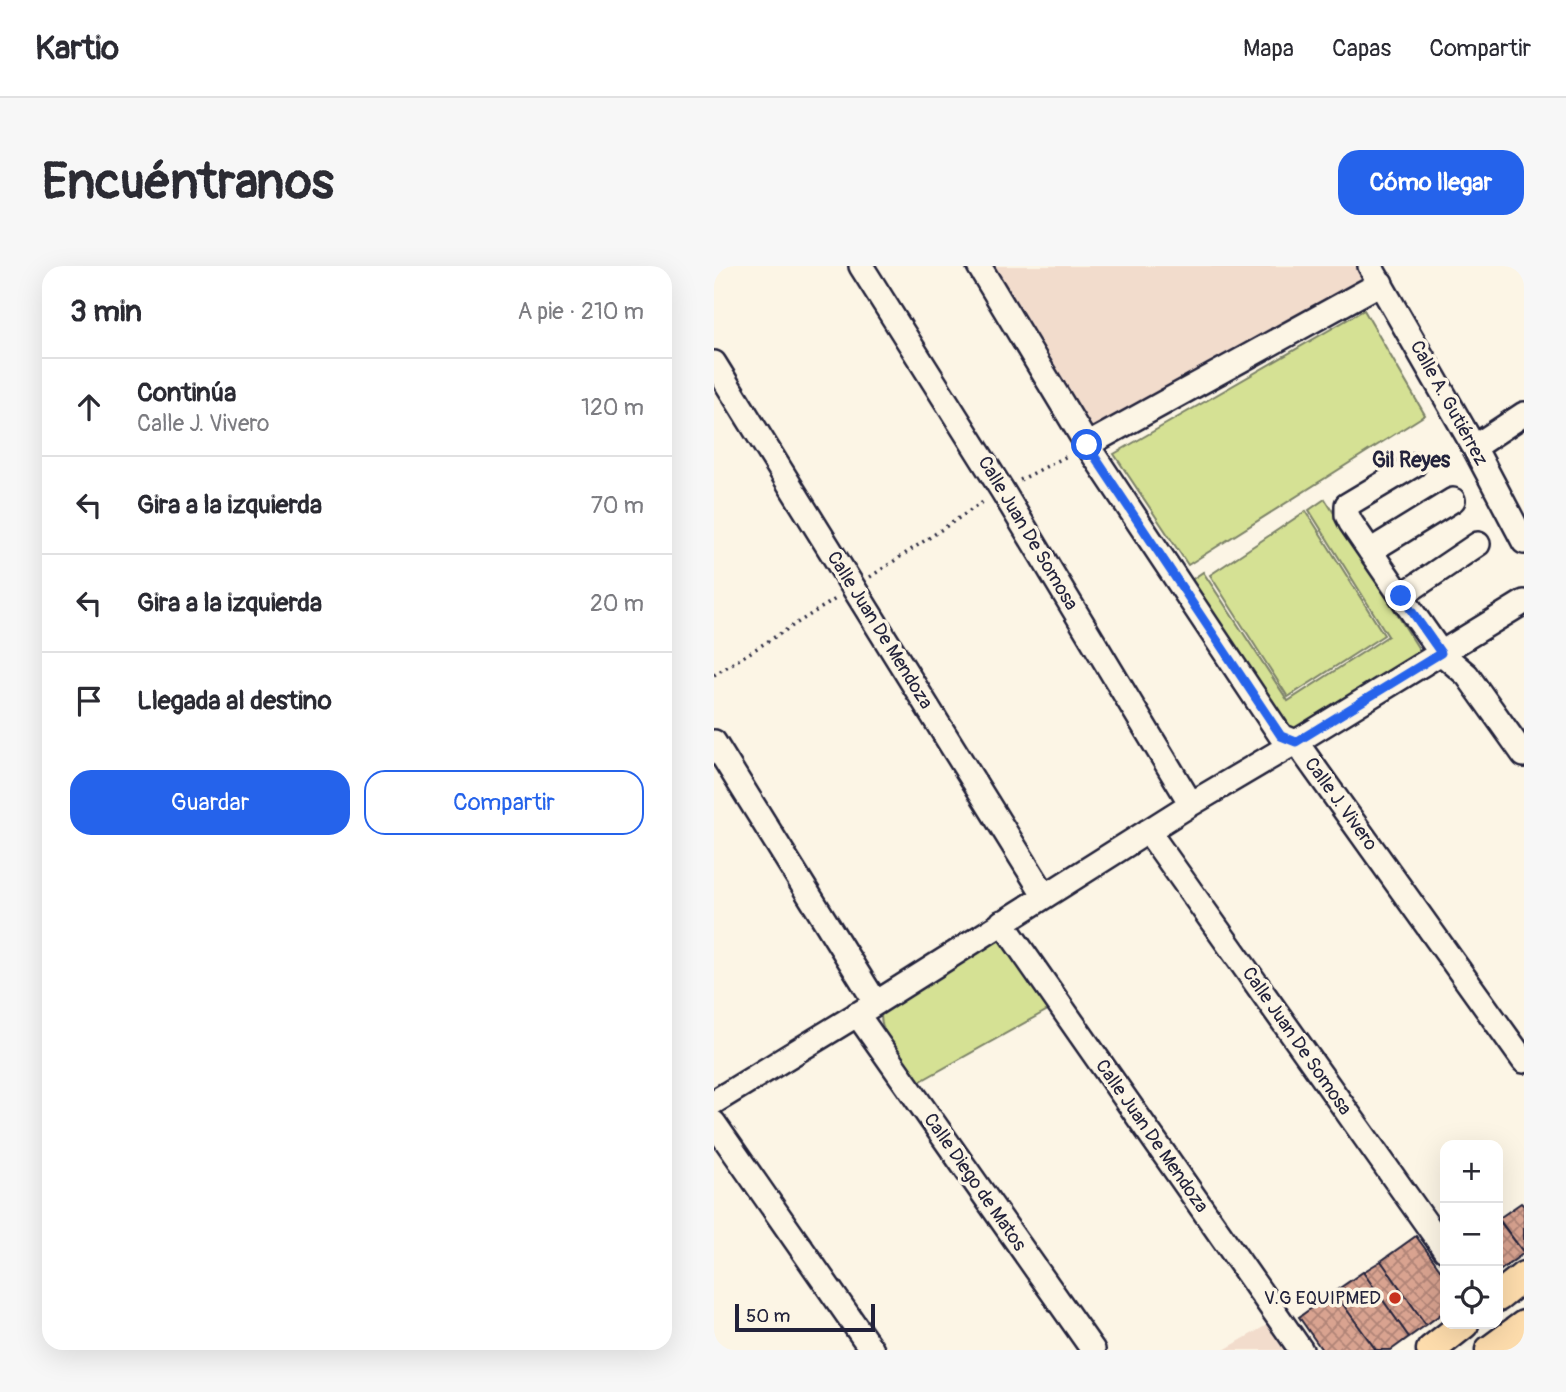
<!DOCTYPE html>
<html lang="es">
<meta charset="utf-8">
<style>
body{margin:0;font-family:Pangolin,sans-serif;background:#f7f7f7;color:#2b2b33}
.controls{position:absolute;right:21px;bottom:21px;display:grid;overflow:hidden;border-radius:14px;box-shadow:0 7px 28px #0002}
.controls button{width:63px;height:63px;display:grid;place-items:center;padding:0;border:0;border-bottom:2px solid #e1e1e2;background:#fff;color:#2b2b33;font:35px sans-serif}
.scale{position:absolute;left:21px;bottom:18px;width:140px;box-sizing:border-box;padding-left:7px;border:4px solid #22223b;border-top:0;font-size:19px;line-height:24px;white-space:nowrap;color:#22223b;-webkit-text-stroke:5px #fcf5e5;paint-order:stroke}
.stop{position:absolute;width:21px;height:21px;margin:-16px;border:5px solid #2563eb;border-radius:50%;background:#fff}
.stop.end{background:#2563eb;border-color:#fff;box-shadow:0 2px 7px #0008}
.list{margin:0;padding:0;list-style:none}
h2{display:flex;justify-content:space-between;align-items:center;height:91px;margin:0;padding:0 28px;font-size:30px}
h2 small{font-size:23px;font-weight:400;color:#7c7c81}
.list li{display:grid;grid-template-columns:46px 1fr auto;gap:21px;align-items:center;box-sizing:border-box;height:98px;padding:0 28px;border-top:2px solid #e1e1e2}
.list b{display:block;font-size:26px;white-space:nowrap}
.list p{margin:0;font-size:23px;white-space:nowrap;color:#7c7c81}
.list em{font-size:23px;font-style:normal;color:#7c7c81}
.actions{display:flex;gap:14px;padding:21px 28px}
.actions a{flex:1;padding:16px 0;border:2px solid #2563eb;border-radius:21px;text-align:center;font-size:24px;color:#2563eb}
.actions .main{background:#2563eb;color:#fff}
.icon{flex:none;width:38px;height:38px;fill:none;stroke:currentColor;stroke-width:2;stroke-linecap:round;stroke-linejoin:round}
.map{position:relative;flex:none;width:810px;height:1084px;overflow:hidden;border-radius:21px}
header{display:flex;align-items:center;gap:42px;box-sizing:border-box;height:98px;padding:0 35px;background:#fff;border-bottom:2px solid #e1e1e2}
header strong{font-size:33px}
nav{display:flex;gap:38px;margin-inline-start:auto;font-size:24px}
.intro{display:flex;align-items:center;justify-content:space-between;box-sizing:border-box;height:168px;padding:0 42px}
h1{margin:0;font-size:49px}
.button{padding:18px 32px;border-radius:21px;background:#2563eb;color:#fff;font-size:24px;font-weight:700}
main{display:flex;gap:42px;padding:0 42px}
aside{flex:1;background:#fff;border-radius:21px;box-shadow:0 7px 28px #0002}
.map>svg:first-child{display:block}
.built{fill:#f2dccc}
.green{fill:#d5e194;stroke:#7c8268;stroke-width:2}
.building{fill:url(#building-cross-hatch);stroke:#22223b;stroke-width:2}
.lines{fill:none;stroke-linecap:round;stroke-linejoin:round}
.minor-casing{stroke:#22223b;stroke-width:28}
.major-casing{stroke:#22223b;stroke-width:33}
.path{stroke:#22223b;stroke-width:3.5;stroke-dasharray:2 5;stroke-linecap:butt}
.minor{stroke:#fcf5e5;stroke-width:23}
.major{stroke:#fddcac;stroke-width:28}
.route{stroke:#2563eb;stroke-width:9}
.poi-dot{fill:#c8321e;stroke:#fcf5e5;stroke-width:2.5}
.labels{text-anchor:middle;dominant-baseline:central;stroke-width:7;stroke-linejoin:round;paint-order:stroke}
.street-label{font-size:19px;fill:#22223b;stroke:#fcf5e5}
.poi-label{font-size:19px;fill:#22223b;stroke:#fcf5e5;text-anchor:end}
.neighbourhood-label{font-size:21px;font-weight:bold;fill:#22223b;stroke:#fcf5e5}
</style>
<header>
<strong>Kartio</strong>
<nav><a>Mapa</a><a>Capas</a><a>Compartir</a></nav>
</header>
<div class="intro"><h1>Encuéntranos</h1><a class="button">Cómo llegar</a></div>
<main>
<aside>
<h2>3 min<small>A pie · 210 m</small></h2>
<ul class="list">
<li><svg class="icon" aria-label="ahead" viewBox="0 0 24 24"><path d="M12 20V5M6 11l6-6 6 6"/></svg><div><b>Continúa</b><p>Calle J. Vivero</p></div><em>120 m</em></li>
<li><svg class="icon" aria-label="left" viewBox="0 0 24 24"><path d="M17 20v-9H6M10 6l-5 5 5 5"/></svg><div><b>Gira a la izquierda</b></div><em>70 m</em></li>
<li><svg class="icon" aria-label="left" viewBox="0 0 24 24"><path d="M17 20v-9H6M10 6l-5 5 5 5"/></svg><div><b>Gira a la izquierda</b></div><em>20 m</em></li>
<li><svg class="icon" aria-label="arrive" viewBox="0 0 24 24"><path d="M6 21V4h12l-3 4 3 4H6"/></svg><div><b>Llegada al destino</b></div></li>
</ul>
<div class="actions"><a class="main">Guardar</a><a>Compartir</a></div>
</aside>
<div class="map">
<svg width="810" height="1084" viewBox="0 0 810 1084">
<defs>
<pattern id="building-cross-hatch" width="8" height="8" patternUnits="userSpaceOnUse" patternTransform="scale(1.75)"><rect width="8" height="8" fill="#d9a390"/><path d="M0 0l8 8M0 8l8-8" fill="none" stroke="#b08477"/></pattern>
</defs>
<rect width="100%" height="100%" fill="#fcf5e5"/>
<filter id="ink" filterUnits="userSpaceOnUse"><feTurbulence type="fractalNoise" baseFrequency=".0143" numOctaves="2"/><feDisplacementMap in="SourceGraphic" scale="14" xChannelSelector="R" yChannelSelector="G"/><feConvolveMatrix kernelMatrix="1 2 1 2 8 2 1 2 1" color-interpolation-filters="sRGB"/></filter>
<g filter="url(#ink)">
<path class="built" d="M277 0H645L648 5 644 22 390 165 374 163Z
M558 1056 577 1084H510Z"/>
<path class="green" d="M650 44 711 149 474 299 400 188Z
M611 233 708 388 581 465 566 456 473 317 489 306 574 435 674 370 595 244Z
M592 245 670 369 574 431 496 309Z
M288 674 339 741 205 816 201 815C190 797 166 769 167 748L278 677Z"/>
<path class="building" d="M807 937 810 940V987L784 953Z
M784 952 810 987 784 1006Z
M702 970 731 1010V1045L712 1059 667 995Z
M667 995 712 1059 695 1071 649 1006Z
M649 1006 695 1071 677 1084H662L620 1026Z
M620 1026 662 1084H608L585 1051Z"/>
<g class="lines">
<defs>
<path id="minor" d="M147 0 288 224 477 538
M265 0 373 179 567 470 582 476 810 795
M656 0 760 181 810 276
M0 97 331 630
M373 179 667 17
M760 181 810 148
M700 199 633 239V249L637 257 687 330 727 387 753 409 810 489
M656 285 739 234
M687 330 764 278
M0 476 162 737
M434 565 731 984
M288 656 587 1084
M143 748 379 1084
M0 836 162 737 477 538 582 476 810 336
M0 857 158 1084"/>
<path id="major" d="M784 1031 810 1010
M717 1084 750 1058
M776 1084 810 1059"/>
</defs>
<use href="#minor" class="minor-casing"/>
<use href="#major" class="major-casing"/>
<path class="path" d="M306 214 355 189
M156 311 272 234
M0 409 123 332"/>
<use href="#minor" class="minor"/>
<use href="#major" class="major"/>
</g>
</g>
<g class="lines" filter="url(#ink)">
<path class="route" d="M373 179 567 470 582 476 727 387 687 330"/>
</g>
<circle class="poi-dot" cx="681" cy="1032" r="7"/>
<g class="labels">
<g class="street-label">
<text transform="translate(735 137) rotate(61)">Calle A. Gutiérrez</text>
<text transform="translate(314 267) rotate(59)">Calle Juan De Somosa</text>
<text transform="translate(166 364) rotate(58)">Calle Juan De Mendoza</text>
<text transform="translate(627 538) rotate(54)">Calle J. Vivero</text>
<text transform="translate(583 775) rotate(55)">Calle Juan De Somosa</text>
<text transform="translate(438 870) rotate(55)">Calle Juan De Mendoza</text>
<text transform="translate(261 916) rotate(55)">Calle Diego de Matos</text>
</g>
<g class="poi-label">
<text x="667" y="1032">V.G EQUIPMED</text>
</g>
<g class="neighbourhood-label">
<text x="697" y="194">Gil Reyes</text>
</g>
</g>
</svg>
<div class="controls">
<button>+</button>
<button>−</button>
<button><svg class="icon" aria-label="locate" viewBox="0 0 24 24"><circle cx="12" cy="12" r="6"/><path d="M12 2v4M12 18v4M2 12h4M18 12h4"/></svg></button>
</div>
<div class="scale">50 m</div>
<div class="stop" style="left:373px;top:179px"></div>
<div class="stop end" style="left:687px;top:330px"></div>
</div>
</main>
